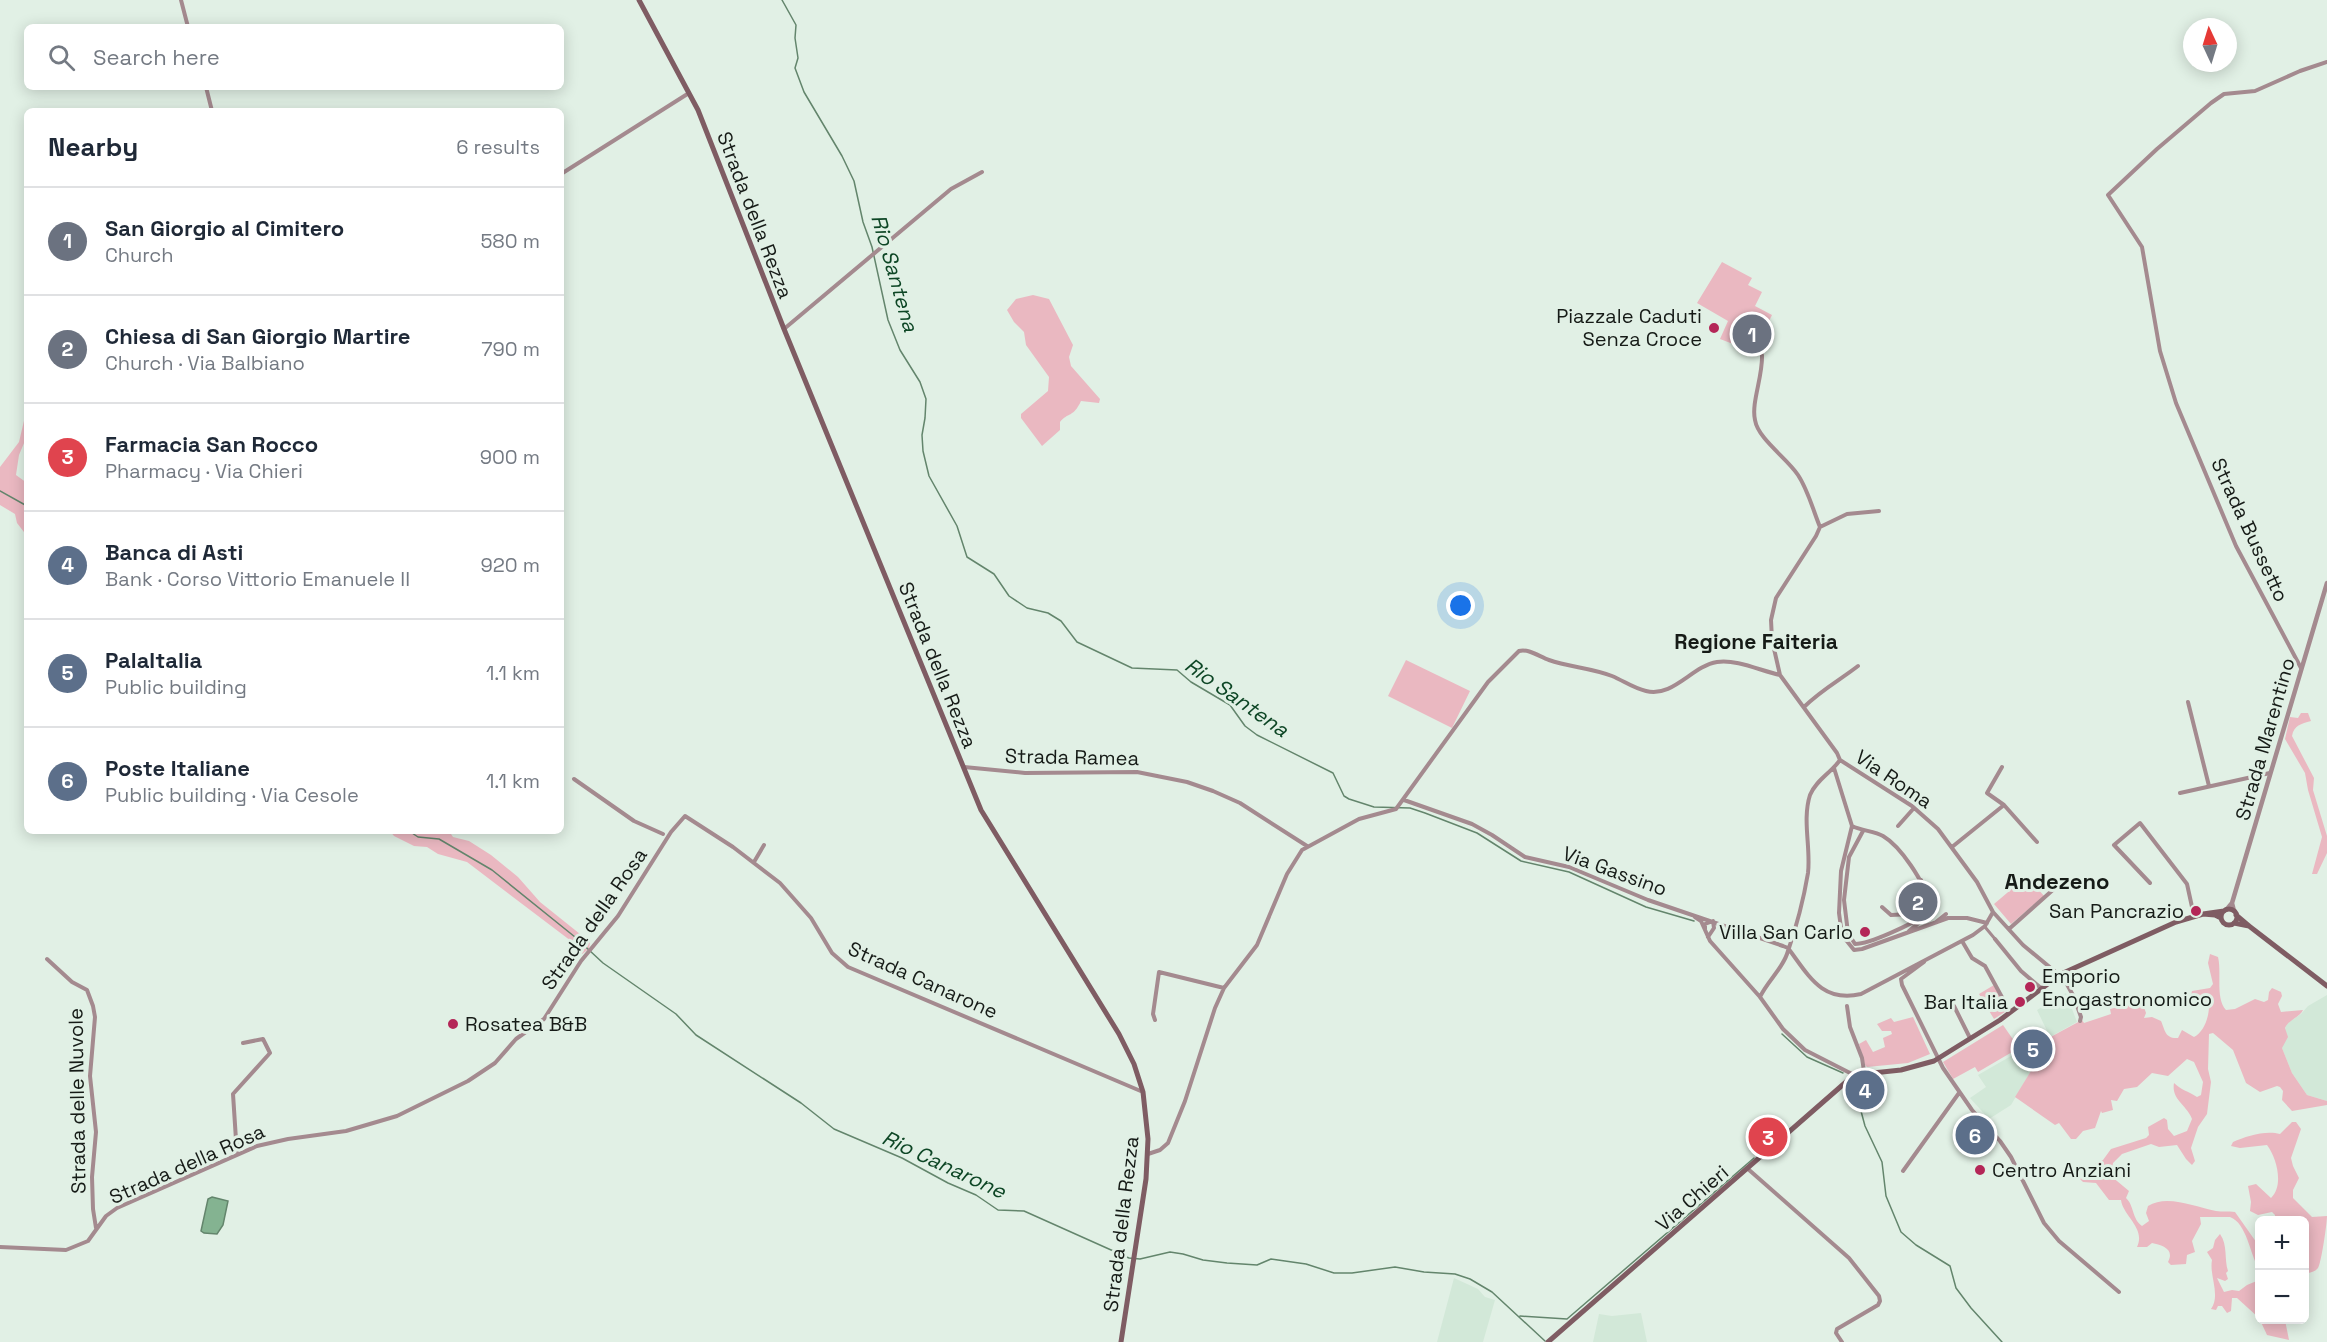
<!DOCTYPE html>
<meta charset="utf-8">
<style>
body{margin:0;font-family:"Space Grotesk",sans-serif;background:#f6f6f7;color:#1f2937}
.controls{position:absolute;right:18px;bottom:18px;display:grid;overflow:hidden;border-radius:9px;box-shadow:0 3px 15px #0003}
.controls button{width:54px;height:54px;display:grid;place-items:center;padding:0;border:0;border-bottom:2px solid #e0e1e3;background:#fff;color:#1f2937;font:30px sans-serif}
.compass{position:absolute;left:2183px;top:18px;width:54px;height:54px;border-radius:50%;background:#fff;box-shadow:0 3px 15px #0003;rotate:356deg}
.you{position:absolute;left:1461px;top:606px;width:21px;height:21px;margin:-15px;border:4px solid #fff;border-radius:50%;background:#1a73e8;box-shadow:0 0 0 9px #1a73e833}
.badge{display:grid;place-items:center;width:39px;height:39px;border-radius:50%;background:#7c3aed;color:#fff;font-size:20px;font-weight:700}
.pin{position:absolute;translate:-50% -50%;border:3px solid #fff;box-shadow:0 2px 6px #0006}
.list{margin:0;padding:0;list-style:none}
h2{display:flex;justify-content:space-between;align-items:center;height:78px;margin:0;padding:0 24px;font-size:26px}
h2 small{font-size:20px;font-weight:400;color:#747a83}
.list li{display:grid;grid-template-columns:39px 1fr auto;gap:18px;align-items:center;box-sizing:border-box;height:108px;padding:0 24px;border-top:2px solid #e0e1e3}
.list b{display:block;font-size:22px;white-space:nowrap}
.list p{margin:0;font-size:20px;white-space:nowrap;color:#747a83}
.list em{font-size:20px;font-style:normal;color:#747a83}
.icon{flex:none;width:33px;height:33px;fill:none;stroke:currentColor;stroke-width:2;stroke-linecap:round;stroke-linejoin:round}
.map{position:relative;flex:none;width:2327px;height:1342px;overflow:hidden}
.search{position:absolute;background:#fff;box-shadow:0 3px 15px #0003;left:24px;top:24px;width:540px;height:66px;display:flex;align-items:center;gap:15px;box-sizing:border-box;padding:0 21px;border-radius:9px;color:#747a83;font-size:22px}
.panel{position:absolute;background:#fff;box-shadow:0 3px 15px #0003;left:24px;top:108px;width:540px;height:726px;border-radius:9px}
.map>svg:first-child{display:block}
.built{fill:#d2e8d8}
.green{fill:#eab8c1}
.water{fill:#84b391;stroke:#63856c;stroke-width:1.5}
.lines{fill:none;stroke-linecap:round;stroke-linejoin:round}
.stream{stroke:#63856c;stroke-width:1.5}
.pedestrian{stroke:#a48a8f;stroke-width:3}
.minor{stroke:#a48a8f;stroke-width:4}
.tertiary{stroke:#a48a8f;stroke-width:4.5}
.secondary{stroke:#7f5c63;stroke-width:5}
.poi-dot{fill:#b42657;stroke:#e1f0e5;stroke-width:2}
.labels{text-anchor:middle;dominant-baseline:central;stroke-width:6;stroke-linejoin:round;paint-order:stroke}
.street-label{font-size:20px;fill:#161b17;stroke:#e1f0e5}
.poi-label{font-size:20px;fill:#161b17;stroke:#e1f0e5;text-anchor:end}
.water-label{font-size:21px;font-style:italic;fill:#0d4625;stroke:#e1f0e5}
.neighbourhood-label{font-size:21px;font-weight:bold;fill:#161b17;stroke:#e1f0e5}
.quarter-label{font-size:22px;font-weight:bold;fill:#161b17;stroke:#e1f0e5}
</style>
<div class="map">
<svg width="2327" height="1342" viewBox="0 0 2327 1342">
<rect width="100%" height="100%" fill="#e1f0e5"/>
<path class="built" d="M2066 993 2077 1022 2050 1037 2037 1010Z
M2327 995V1101L2307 1095 2292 1073 2282 1048 2286 1024 2301 1014 2308 1006Z
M2018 1052 2036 1061 2034 1066 2011 1105 1989 1119 1970 1098 1986 1087 1978 1075Z
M1454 1278 1478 1289 1485 1297 1495 1300 1483 1342H1437Z
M1641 1313 1647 1342H1593L1599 1314 1612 1316Z"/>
<path class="green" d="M1722 262 1752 278 1748 285 1762 292 1755 306 1772 315 1755 349 1742 345 1743 342 1735 339 1733 344 1720 339 1728 321 1697 303Z
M1033 295 1049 299 1073 345 1069 357 1071 366 1100 399 1099 403 1081 401C1073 418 1068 412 1060 422V430L1042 446 1021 418V414L1048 391 1049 377 1026 345 1024 332 1014 322 1007 310 1016 299Z
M27 408V436L19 455 16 475 27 483V536L17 523 15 514 0 505V467L19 442Z
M1406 660 1470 691 1452 728 1388 696Z
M2301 713H2308L2311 721C2301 724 2294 725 2292 736L2314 778 2313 790 2327 836V853L2317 874H2312L2322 837 2308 790 2305 773 2285 739 2290 717 2298 718Z
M390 831H449L453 837 469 841 491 855 518 877 540 902 590 942 589 949 582 954 575 944 467 862 438 854 427 847 414 846 394 836Z
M2027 876 2044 896 2011 924 1994 904Z
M2210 954 2218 957C2222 973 2215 998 2226 1010L2235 1009 2255 999 2264 1002 2268 1000 2269 992 2272 988 2281 992 2282 996 2278 1004 2281 1012 2303 1010C2299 1018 2288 1020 2285 1028L2288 1037 2282 1048 2292 1073 2307 1095 2327 1101V1105L2292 1111 2282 1100 2283 1091 2280 1087 2277 1086 2260 1092 2246 1083 2233 1050 2213 1033 2209 1034 2208 1069 2211 1082 2207 1114 2198 1127 2191 1148 2195 1161 2192 1165 2186 1159 2177 1145 2159 1147 2151 1144 2122 1154 2113 1163 2111 1176 2129 1191 2126 1198C2134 1205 2132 1219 2142 1226L2149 1221 2146 1213 2148 1206C2167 1194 2195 1207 2216 1211 2222 1212 2228 1211 2235 1212L2259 1246V1269C2250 1255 2247 1223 2230 1217H2200L2201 1224 2192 1241 2195 1252 2187 1255 2186 1264 2171 1265 2168 1262C2175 1249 2162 1245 2152 1243L2147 1247H2137C2146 1228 2123 1216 2121 1200H2109L2096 1183 2083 1182 2080 1179 2087 1168 2103 1160 2111 1149 2146 1138 2149 1135 2148 1127 2164 1118 2167 1120 2168 1129 2174 1136 2187 1131 2192 1119C2187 1105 2171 1100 2174 1083 2181 1090 2188 1091 2197 1097L2201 1095 2203 1082 2194 1062 2187 1059 2168 1076 2152 1073 2137 1087 2124 1089 2117 1101 2111 1100 2113 1110 2102 1113 2101 1111 2095 1128 2083 1131 2076 1139H2071L2059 1123 2055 1125 2015 1097 2034 1066 2045 1040 2082 1020 2084 1023 2111 1014 2110 1009 2142 1001 2146 1013 2144 1018 2152 1017 2161 1021C2165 1030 2165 1039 2178 1038L2182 1030 2194 1037C2204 1032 2209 1017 2209 1006L2193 999 2191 995 2192 991 2210 988 2213 984 2208 963Z
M1994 985 2008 1010 1994 1019 1979 994Z
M1913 1017 1930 1054 1908 1063 1867 1067 1865 1065 1859 1044 1866 1040 1873 1052 1885 1047 1883 1038 1892 1034 1891 1031H1882L1877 1024 1891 1018 1894 1022Z
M2003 1025 2019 1048 1978 1072 1975 1067 1953 1079 1943 1062Z
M2292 1122H2296L2301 1129 2291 1158 2293 1166 2299 1178 2293 1190V1198L2312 1217 2327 1216C2327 1224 2321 1264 2318 1268 2315 1272 2309 1273 2305 1274L2304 1220H2275V1215L2272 1212 2258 1215 2250 1211 2251 1202 2248 1186 2256 1184 2271 1198C2284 1186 2277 1158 2267 1145L2240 1148 2231 1146 2233 1142C2246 1136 2266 1130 2280 1134Z
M2220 1234C2228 1245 2224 1259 2228 1271L2226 1273 2228 1279 2225 1281 2217 1278 2224 1292 2232 1290 2239 1291 2247 1285 2259 1280V1318L2237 1298H2232L2231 1311 2227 1313 2222 1306H2218L2216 1310 2211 1309C2221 1295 2209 1276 2212 1260L2207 1252 2213 1248 2215 1240Z
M2260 1320H2285L2289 1340 2267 1335Z"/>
<path class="water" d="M212 1197 228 1201 223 1225 217 1234 204 1233 201 1231 208 1199Z"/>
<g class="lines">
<path class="stream" d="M782 0 796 25 795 38 798 58 795 68 804 92 842 156 854 181 863 222 872 247 888 320 900 350 920 382 926 399 925 418 922 435 923 451 929 476 957 526 967 557 994 574 1009 596 1027 608 1048 613 1061 621 1077 642 1132 668 1177 670 1191 682 1230 705 1245 726 1257 735 1333 773 1344 796 1349 799 1374 807 1410 808 1425 813 1477 833 1521 861 1569 872 1646 907 1694 921
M0 491 27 506
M409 831 418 837 439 839 492 870 575 937 603 963 676 1014 696 1035 801 1103 834 1129 902 1158 948 1183 976 1195 998 1210 1024 1211 1129 1258 1140 1259 1170 1252 1183 1254 1203 1260 1227 1263 1257 1265 1271 1259 1306 1264 1334 1273H1352L1395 1267 1424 1272 1455 1274 1470 1279 1492 1292 1545 1341
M1782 1034 1807 1057 1843 1073
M1854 1085 1865 1126 1882 1162 1886 1196 1901 1232 1916 1245 1950 1266 1956 1288 1971 1308 2002 1342
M1520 1316 1567 1319 1754 1158"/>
<path class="pedestrian" d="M1985 927 1995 939"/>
<path class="minor" d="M181 0 188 27
M206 87 212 111
M561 174 689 93
M784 329 951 189 982 172
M1762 355C1763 376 1751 403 1755 420 1758 439 1787 458 1798 475 1808 490 1813 510 1820 527L1816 536 1776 598 1771 620 1772 640 1780 675 1837 753 1840 760
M1820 527 1847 514 1879 511
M2301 668 2236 546 2176 403 2160 351 2142 247 2108 195 2157 149 2211 103 2224 94 2255 91 2300 71 2327 62
M2188 702 2209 786
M1804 707C1821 690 1840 680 1858 666
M1840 760 1912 806 1938 829 1977 882 1993 912 2023 945 2064 979 2074 997 2081 1017 2080 1021
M964 767 1025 773 1137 772 1187 782 1213 791 1240 803 1307 846
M1834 768 1852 826 1841 871 1839 913 1842 935 1854 950 1862 949 1948 918H1967L1987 923
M574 779 634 821 663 834
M2180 793 2270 773
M1404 800 1472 824 1492 835 1525 857 1569 867 1648 900 1783 946 1788 948C1809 976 1822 1003 1861 994L1973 935 1985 926 1993 912
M2004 805 2037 842
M1852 826C1862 831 1874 831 1883 836 1900 846 1925 882 1928 902 1928 906 1926 911 1925 915 1912 924 1870 944 1855 944L1848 933 1844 900 1849 857 1863 831
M1898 826 1914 808
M1952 847 2004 805 1987 793 2002 767
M754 862 764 845
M2150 883 2114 845 2140 823 2187 884 2194 916
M1882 907 1891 915 1911 914 1920 919
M1695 917 1701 921 1710 941 1760 997 1783 1029 1805 1050 1854 1075 1861 1085 1866 1084 1862 1058 1850 1027 1847 1006
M1936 922 1946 914
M1705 929V924L1713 921 1714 928 1708 937
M2009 929 2064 880
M1909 931C1936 908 1936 914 1921 880
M1995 939 2021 971 2042 989
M1962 941 1972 958 1985 966 2010 1012
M47 959 72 982 87 990 93 1006 95 1017 90 1076 96 1132 92 1177 93 1209 96 1228
M1924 962 1901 979 1902 985 1943 1068 1972 1110 2000 1141 2011 1157 2044 1223 2059 1241 2119 1292
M1760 997C1767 982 1782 969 1787 954 1795 931 1804 897 1808 873 1811 848 1802 820 1810 795 1816 780 1831 773 1840 760
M1954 1006 1970 1038
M1155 1020 1153 1014 1159 972 1224 988
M1148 1154 1160 1150 1168 1143 1185 1101 1215 1008 1224 988 1257 945 1287 874 1302 850 1359 819 1396 809 1488 682 1519 651C1528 648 1540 657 1549 660 1569 667 1592 668 1612 676 1624 681 1633 688 1646 691 1673 698 1692 666 1717 662 1737 659 1761 671 1780 675
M237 1155 233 1094 270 1053 263 1039 243 1043
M1748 1169 1849 1258 1879 1296 1880 1301 1878 1305 1837 1329 1836 1333 1842 1342
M1903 1171 1959 1093
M0 1247 66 1250 88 1241 106 1216 117 1208 257 1146 288 1139 346 1131 397 1116 468 1081 495 1063 516 1039 544 1019 581 961 618 916 671 832 685 816 733 847 780 883 811 918 832 953 848 967 1143 1092"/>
<path class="tertiary" d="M2232 903 2327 583
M2227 909 2232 903 2234 911"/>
<path class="secondary" d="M639 0 698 110 784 329 981 810 1119 1034 1134 1064 1143 1092 1148 1139 1146 1179 1121 1342
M2221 917a8 8 0 1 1 16 0a8 8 0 1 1-16 0Z
M2221 918 2215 915 2203 914 2224 911
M2234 923 2249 926 2236 915
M2249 926 2327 986
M1548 1342 1854 1075 1901 1070 1934 1061 2000 1020 2061 974 2176 922 2203 914"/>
</g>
<g class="poi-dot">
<circle cx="1714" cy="328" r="6"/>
<circle cx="2196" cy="911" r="6"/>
<circle cx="1865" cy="932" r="6"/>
<circle cx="2030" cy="987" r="6"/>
<circle cx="2020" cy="1002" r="6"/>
<circle cx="453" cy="1024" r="6"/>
<circle cx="1980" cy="1170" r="6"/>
</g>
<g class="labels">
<g class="street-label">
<text transform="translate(755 215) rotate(69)">Strada della Rezza</text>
<text transform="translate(2250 530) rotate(65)">Strada Bussetto</text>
<text transform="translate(938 665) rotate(68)">Strada della Rezza</text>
<text transform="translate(2265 739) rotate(-74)">Strada Marentino</text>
<text transform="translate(1072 757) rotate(1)">Strada Ramea</text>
<text transform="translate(1894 779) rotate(34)">Via Roma</text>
<text transform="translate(1615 871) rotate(20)">Via Gassino</text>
<text transform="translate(594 919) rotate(-55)">Strada della Rosa</text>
<text transform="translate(923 980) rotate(24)">Strada Canarone</text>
<text transform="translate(77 1101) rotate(-91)">Strada delle Nuvole</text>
<text transform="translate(187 1164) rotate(-24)">Strada della Rosa</text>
<text transform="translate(1692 1198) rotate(-41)">Via Chieri</text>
<text transform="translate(1121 1224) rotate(-83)">Strada della Rezza</text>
</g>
<g class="poi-label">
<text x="1702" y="316">Piazzale Caduti<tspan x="1702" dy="23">Senza Croce</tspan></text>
<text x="2184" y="911">San Pancrazio</text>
<text x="1853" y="932">Villa San Carlo</text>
<text x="2042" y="976" text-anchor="start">Emporio<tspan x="2042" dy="23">Enogastronomico</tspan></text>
<text x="2008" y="1002">Bar Italia</text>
<text x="465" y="1024" text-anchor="start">Rosatea B&amp;B</text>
<text x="1992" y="1170" text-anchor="start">Centro Anziani</text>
</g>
<g class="water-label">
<text transform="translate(895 273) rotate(74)">Rio Santena</text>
<text transform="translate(1237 697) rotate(35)">Rio Santena</text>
<text transform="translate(944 1164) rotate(25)">Rio Canarone</text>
</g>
<g class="neighbourhood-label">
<text x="1756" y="641">Regione Faiteria</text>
</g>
<g class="quarter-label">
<text x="2057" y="881">Andezeno</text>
</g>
</g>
</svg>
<div class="controls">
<button>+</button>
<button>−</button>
</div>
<svg class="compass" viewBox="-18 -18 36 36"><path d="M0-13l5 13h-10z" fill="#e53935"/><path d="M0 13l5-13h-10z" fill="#747a83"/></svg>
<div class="you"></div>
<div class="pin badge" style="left:1752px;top:334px;background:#6b7280">1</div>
<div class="pin badge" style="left:1918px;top:902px;background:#6b7280">2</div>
<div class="pin badge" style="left:1768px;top:1137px;background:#e0444e">3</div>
<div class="pin badge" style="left:1865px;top:1090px;background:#5c6f8a">4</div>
<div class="pin badge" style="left:2033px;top:1049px;background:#5c6f8a">5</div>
<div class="pin badge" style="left:1975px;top:1135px;background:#5c6f8a">6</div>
<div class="search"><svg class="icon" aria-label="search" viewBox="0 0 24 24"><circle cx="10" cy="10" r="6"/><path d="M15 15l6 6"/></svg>Search here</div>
<section class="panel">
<h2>Nearby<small>6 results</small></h2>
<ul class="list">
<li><span class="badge" style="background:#6b7280">1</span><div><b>San Giorgio al Cimitero</b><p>Church</p></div><em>580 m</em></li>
<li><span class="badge" style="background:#6b7280">2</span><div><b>Chiesa di San Giorgio Martire</b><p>Church · Via Balbiano</p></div><em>790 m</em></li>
<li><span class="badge" style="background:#e0444e">3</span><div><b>Farmacia San Rocco</b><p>Pharmacy · Via Chieri</p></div><em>900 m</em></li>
<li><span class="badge" style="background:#5c6f8a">4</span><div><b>Banca di Asti</b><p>Bank · Corso Vittorio Emanuele II</p></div><em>920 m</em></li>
<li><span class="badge" style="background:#5c6f8a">5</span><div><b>PalaItalia</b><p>Public building</p></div><em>1.1 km</em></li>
<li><span class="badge" style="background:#5c6f8a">6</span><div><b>Poste Italiane</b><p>Public building · Via Cesole</p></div><em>1.1 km</em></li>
</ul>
</section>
</div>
